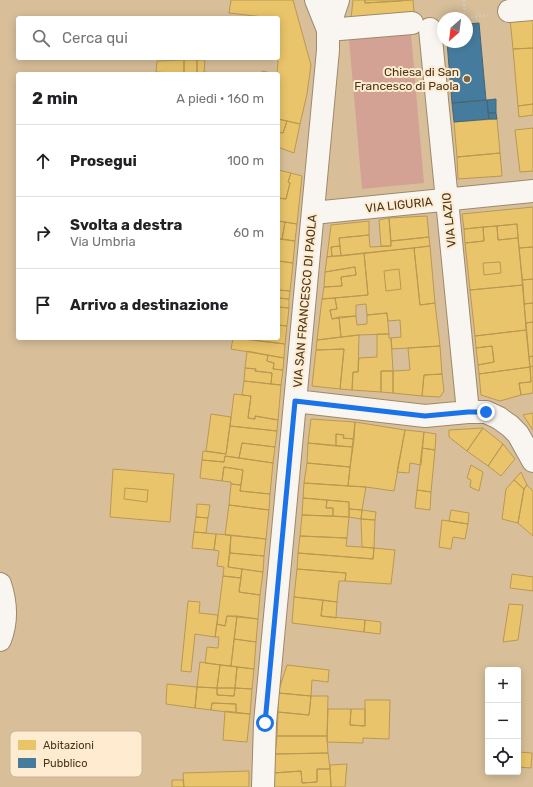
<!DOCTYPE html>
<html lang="it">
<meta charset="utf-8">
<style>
body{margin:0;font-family:Rubik,sans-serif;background:#f6f6f6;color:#202124}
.controls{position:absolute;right:12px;bottom:12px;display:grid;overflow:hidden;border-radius:4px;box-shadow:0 2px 10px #0003}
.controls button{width:36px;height:36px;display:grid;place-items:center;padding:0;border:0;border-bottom:1px solid #e0e0e0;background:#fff;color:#202124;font:20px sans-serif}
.compass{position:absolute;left:437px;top:12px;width:36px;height:36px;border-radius:50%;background:#fff;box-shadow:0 2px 10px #0003;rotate:208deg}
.stop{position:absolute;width:12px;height:12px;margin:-9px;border:3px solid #1a73e8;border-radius:50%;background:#fff}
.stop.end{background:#1a73e8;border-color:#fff;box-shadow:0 1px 4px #0008}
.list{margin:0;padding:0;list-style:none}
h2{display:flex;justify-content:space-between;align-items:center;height:52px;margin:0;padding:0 16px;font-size:17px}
h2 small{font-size:13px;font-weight:400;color:#757577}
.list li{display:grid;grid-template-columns:26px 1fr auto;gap:12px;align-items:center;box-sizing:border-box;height:72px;padding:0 16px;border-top:1px solid #e0e0e0}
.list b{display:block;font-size:15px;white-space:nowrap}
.list p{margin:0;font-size:13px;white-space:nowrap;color:#757577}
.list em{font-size:13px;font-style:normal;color:#757577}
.icon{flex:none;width:22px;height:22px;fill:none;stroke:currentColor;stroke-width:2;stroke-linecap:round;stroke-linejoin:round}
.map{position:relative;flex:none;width:533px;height:787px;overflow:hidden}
.search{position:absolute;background:#fff;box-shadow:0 2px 10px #0003;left:16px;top:16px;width:264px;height:44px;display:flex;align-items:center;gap:10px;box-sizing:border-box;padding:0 14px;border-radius:4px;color:#757577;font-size:15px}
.panel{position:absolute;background:#fff;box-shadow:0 2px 10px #0003;left:16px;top:72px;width:264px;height:268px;border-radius:4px}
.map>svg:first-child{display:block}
.green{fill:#d4a294}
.homes{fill:#e9c46a;stroke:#b99952}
.public{fill:#457b9d;stroke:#466675}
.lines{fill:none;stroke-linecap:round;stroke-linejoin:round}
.minor-casing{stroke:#9d896b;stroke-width:24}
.path{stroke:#d2cabe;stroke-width:2.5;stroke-dasharray:2 2;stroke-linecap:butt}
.minor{stroke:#f9f5f0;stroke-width:22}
.route{stroke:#1a73e8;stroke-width:5}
.poi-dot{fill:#7b6646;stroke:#feebd0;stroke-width:1.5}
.labels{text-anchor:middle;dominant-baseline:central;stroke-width:4;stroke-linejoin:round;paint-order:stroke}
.poi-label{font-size:12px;fill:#493619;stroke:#feebd0;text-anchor:end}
.street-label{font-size:12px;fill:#493619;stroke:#feebd0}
.key{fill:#feebd0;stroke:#c8b599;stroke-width:1}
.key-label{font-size:11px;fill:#493619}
</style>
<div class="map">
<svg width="533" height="787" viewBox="0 0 533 787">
<rect width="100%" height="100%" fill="#d8bf9a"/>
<path class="green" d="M411 34 424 183 362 189 349 39Z"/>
<path class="homes" d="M231 0H293L311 65 307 94 300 124 278 119V74H277L278 62 277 58H278V18H264L263 17 229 13Z
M353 0H365V3L413 0 414 12 351 19Z
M365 0H402V1L365 3Z
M533 17V48L513 49 510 19Z
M533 48V104L518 106 513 49Z
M184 60H197V74H184Z
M184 60V74L156 72 157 61Z
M197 60H205L204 72 211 73V74H197Z
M262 71 276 74H262Z
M533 104V115L519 117 518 106Z
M278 119 287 121 283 133 278 132Z
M497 119 500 153 457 157 454 122Z
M287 121 300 124 294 153 278 147V132L283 133Z
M533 128V171L520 172 515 130Z
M500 153 502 176 458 179 457 157Z
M278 170 291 173 288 182 290 183 286 199 278 198Z
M291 173 302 176 297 224 278 221V198L286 199 290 183 288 182Z
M533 207V247L519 248 517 224 464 229 462 214Z
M427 216 429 237 391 241 389 218Z
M389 218 391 246H381L379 220Z
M278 221 285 222 282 239H278Z
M369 221V235L339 238 340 246 331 247 332 256 327 257 331 225Z
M285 222 297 224 295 241 282 239Z
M517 224 518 238 498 240 497 226Z
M497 226 498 240 518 238 523 285 470 290 465 243 484 241 483 227Z
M483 227 484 241 465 243 464 229Z
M369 235 370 247 391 246V241L429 237 430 246 341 256 339 238Z
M278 239 295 241 293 263 278 261Z
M340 246 341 256H332L331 247Z
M430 246 435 303 420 305 414 248Z
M533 247V279L522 280 519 248Z
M414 248 420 305 435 303 440 346 392 349 391 338 401 337 400 320 388 321 387 313 367 315 366 304 356 305V316L332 319 330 310 337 309 335 298 368 295 364 253Z
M364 253 368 295 322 299 324 287 342 286 341 277 356 275 355 267 325 272 327 257Z
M278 261 293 263 290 291 278 290Z
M500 262 501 273 484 275 483 263Z
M355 267 356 275 341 277 342 286 324 287 325 272Z
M399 269 401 289 386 291 384 271Z
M533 279V303L524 304 522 280Z
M523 285 526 330 475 336 470 290Z
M278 290 290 291 289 299 278 298Z
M278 298 289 299V308L278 307Z
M335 298 337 309 330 310 332 319 339 317 341 337 317 340 322 299Z
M533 303V322L526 323 524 304Z
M278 307 289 308 287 326 278 325Z
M387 313 389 334 359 335 341 337 339 317 356 316 357 325 367 324V315Z
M533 322V356L529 357 526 323Z
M278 325 287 326 285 344 246 339V338H278Z
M526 330 530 367 479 374 478 365 494 362 492 346 476 348 475 336Z
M377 334H389V338H391L393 371H381V392L352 390 353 372H358L359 358 377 357Z
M359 335 358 372H353L352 390 340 389 344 349 316 350 317 340Z
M233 338 285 344 284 358 231 349Z
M440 346 442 374 424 375 422 396 393 393V371L410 370 408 348Z
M492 346 494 362 478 365 476 348Z
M344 349 340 389 312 386 316 350Z
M247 351 268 355 267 361 274 363 273 369 283 370 281 385 271 384 272 373 255 371 256 369 245 368Z
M268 355 284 358 283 370 273 369 274 363 267 361Z
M533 356V366L530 367 529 357Z
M533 366V393L521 395 519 383 531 382 530 367Z
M530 367 531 382 519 383 521 395 500 401 481 395 479 374Z
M245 368 256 369 255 371 272 373 271 384 244 381Z
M381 371H393V393L381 392Z
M442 374 444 391 440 397 422 396 424 375Z
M244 381 281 385 278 420 255 416V419L248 418 251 396 242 395Z
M234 394 251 396 248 418 255 419V416L278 420 277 431 230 426Z
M533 413V430L523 415Z
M211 414 231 417 226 454 206 451Z
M311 419 355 422 354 439 343 438 344 435 336 434V446L308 443Z
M355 422 405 430 394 491 366 487 348 486Z
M230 426 277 431 275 447 242 443 239 458 225 456 224 462 202 460 203 451 226 454Z
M483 428 503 444 488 466 467 451Z
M483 428 467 451 449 437V430Z
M405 430 424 432 421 465 410 463 409 473 397 472Z
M424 432 436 434 435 450 422 448Z
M336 434 344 435 343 438 354 439 353 447 336 446Z
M242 443 275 447 273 463 239 458Z
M308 443 353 447 350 467 307 463Z
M503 444 515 459 501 476 488 466Z
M422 448 435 450 431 492 417 490Z
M225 456 273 463 270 494 240 491 243 470 224 467 222 481 200 478 202 460 224 462Z
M307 463 350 467 348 486 304 483Z
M471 465 483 472 479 491 470 487 471 480 467 478Z
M224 467 243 470 241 485 231 484V482L222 481Z
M113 469 174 474 170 522 110 517Z
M521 472 527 485 524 489 514 480Z
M514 480 524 489 518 523 502 519 506 489Z
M304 483 366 487 362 510 349 509V502L303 498Z
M231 484 241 485 240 491 270 494 269 510 229 505Z
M527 485 533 491V536L518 523 524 489Z
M125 488 148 490 147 502 124 499Z
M417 490 431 492 430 510 415 508Z
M303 498 327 500 326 508H333V516L302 515Z
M327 500 349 502V517L333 516V508H326Z
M197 504 210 505 208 518 196 517Z
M229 505 269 510 266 539 225 535Z
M349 509 362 510 361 519 349 517Z
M362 510 376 512 375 520 361 519Z
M451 510 469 513 468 524 449 521Z
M302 515 349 517 347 538 300 536Z
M196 517 208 518 206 533 194 532Z
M361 519 375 520 374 548 362 547Z
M442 520 468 524 465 539 453 537 451 549 439 547Z
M194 532 216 534 214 550 192 548Z
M216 534 231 535 228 567 242 569 241 578 223 576 224 567 217 566 219 551 214 550Z
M231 535 266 539 264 556 230 553Z
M300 536 347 538 346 546 374 548 373 559 298 553Z
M374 548 395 550 391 584 345 581 346 573 297 569 298 553 373 559Z
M230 553 264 556 263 572 228 567Z
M242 569 263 572 260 595 239 592Z
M297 569 346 573 345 581H339L337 602 294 597Z
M512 574 533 577V591L510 588Z
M223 576 241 578 239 592 260 595 258 619 227 616 225 626 217 624Z
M294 597 323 600 321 616 365 620 364 632 292 623Z
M323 600 337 602 336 618 321 616Z
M188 601 200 602 199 613 218 615 215 637 195 634 191 672 181 671Z
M509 604 523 605 518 640 503 642Z
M227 616H237L231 666 205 663 207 647 218 648 219 637H215L217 624 225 626Z
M237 616 258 619 256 642 234 639Z
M365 620 381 622 380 634 364 632Z
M234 639 256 642 254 669 231 666Z
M200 662 220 665 217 688 197 687Z
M220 665 237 667 235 688H217Z
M287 665 329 670 328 682 312 680 311 696 278 693Z
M237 667 254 669 252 689 235 688Z
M167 684 197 687 195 708 166 704Z
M197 687 217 688V695L234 696 235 688 252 689 250 714 236 713V704L212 703 211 710 195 708Z
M217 688H235L234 696 217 695Z
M278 693 311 696 309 715 278 712Z
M311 696H328L327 736H277L278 712 309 715Z
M365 700H390L389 739 363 738V743L327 742 328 709H351L350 725 365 726Z
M212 703 236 704V713L211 710Z
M351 709H365V726L350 725Z
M225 711 250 714 247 742 223 740Z
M277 736H327L328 753 275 754Z
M518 752 532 753 531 768 518 767Z
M328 753 330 769H317V782L302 783 301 771 273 773 275 754Z
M347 764 345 787H331L330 765Z
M317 769H330L331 787H274L273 773 301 771 302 783 317 782Z
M249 771V787H184L183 773Z
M172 780H183L184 787H172Z"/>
<path class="public" d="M479 23 486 100 452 103 447 42H467V24Z
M496 99V113H488L487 100Z
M487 100 489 119 454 122 452 103Z
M488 113H496L497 119H489Z"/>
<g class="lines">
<defs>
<path id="minor" d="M338 0 328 30 412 23
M509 11 533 9
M430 29 468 412
M313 213 533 191
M295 401 425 416 468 412H486L499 418 510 426 518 434 533 461
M0 584C6 602 7 622 0 640
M263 787 265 723 328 50V30L316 0"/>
</defs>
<use href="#minor" class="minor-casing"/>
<path class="path" d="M464 0 465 18
M467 18 488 15"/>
<use href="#minor" class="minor"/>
</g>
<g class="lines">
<path class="route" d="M265 723 295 401 425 416 468 412H486"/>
</g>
<circle class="poi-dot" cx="467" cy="79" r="4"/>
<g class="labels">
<g class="poi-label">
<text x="459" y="72">Chiesa di San<tspan x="459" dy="14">Francesco di Paola</tspan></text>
</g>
<g class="street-label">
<text transform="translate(399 205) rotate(-6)">VIA LIGURIA</text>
<text transform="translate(449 220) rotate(-96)">VIA LAZIO</text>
<text transform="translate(305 301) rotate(-85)">VIA SAN FRANCESCO DI PAOLA</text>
</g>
</g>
<rect x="10" y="731" width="132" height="46" rx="6" class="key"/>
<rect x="18" y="740" width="18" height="10" fill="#e9c46a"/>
<rect x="18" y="758" width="18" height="10" fill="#457b9d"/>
<g class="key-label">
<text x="43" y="749">Abitazioni</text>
<text x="43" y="767">Pubblico</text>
</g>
</svg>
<div class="controls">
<button>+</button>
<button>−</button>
<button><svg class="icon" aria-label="locate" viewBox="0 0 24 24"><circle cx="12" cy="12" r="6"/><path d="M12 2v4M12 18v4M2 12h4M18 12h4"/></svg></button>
</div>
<svg class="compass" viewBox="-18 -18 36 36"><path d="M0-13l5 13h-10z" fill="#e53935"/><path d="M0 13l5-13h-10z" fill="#757577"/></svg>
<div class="stop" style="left:265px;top:723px"></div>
<div class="stop end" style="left:486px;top:412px"></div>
<div class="search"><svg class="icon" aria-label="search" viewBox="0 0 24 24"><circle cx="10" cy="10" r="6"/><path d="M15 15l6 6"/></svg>Cerca qui</div>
<section class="panel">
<h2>2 min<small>A piedi · 160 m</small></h2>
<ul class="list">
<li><svg class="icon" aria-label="ahead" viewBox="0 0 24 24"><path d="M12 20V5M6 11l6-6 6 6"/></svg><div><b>Prosegui</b></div><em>100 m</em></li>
<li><svg class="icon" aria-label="right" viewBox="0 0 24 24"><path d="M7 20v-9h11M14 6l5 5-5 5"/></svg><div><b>Svolta a destra</b><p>Via Umbria</p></div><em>60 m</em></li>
<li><svg class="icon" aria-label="arrive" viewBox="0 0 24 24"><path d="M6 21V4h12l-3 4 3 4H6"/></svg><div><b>Arrivo a destinazione</b></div></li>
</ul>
</section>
</div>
